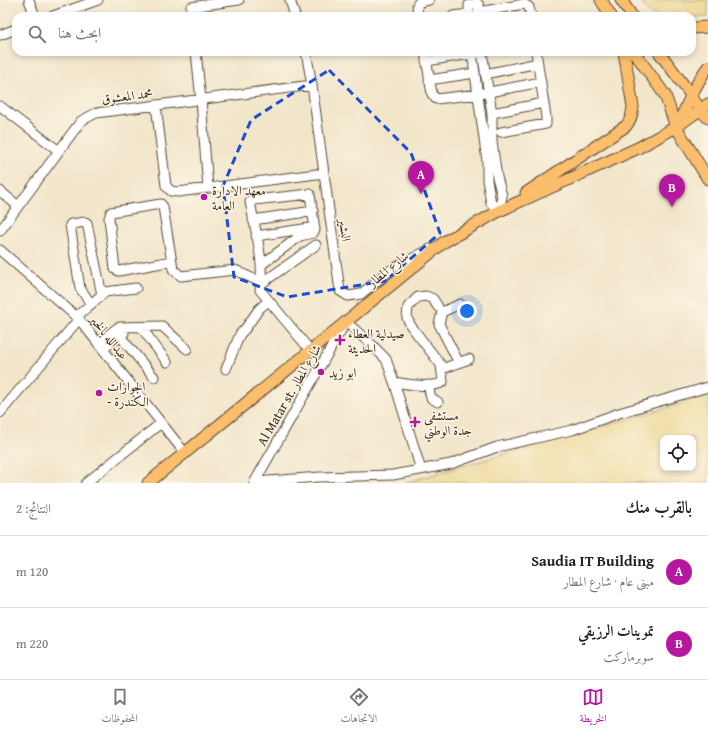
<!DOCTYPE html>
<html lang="ar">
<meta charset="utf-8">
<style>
body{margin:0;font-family:"Gentium Book Plus",Amiri,serif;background:#f6f6f6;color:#202124;direction:rtl}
.controls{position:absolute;right:12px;bottom:12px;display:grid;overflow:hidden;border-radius:8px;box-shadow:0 2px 6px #0003}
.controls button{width:36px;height:36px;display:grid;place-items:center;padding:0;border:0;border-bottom:1px solid #e0e0e0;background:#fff;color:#202124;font:20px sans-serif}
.you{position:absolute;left:467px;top:311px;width:14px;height:14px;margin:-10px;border:3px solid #fff;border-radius:50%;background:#1a73e8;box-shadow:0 0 0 6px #1a73e833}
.badge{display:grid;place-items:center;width:26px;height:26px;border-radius:50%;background:#b5179e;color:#fff;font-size:13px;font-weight:700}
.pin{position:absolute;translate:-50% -33px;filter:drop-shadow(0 1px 2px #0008)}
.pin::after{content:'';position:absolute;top:21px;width:14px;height:12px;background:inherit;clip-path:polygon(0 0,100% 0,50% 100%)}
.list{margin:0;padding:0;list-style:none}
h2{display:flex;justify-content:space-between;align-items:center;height:52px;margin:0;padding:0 16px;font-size:17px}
h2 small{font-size:13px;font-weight:400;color:#757577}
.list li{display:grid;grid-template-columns:26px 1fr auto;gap:12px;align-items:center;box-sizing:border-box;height:72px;padding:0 16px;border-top:1px solid #e0e0e0}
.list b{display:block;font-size:15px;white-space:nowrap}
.list p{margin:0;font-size:13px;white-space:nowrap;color:#757577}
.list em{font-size:13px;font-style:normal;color:#757577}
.icon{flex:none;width:22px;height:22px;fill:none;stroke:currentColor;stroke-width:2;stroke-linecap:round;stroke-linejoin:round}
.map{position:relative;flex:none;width:708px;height:483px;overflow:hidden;direction:ltr}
.search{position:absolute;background:#fff;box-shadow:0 2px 6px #0003;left:12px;right:12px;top:12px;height:44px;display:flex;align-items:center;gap:10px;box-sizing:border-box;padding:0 14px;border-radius:12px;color:#757577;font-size:15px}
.sheet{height:196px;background:#fff}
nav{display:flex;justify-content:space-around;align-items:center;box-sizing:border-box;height:56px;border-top:1px solid #e0e0e0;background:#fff;font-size:11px;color:#757577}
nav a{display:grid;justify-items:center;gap:2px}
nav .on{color:#b5179e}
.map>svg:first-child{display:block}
.sand{fill:#eeda9e;stroke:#94825e;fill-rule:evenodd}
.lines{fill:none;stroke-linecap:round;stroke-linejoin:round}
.minor-casing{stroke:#564638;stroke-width:11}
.major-casing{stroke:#564638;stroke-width:13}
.minor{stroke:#fff;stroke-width:9}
.major{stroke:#fabe6d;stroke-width:11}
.marked{fill:none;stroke:#1d4ed8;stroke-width:3;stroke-dasharray:8 5;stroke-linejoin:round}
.poi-dot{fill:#b5179e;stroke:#fcf5e5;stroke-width:1.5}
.labels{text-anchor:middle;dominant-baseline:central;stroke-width:3;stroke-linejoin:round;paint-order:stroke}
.street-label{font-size:13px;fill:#3b2a1e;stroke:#fcf5e5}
.poi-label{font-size:13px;fill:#3b2a1e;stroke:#fcf5e5;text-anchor:start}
</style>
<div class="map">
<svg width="708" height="483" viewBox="0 0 708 483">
<rect width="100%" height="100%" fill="#fcf5e5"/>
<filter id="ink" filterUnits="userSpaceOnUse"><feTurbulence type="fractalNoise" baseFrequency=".025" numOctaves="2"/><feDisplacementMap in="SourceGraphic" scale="8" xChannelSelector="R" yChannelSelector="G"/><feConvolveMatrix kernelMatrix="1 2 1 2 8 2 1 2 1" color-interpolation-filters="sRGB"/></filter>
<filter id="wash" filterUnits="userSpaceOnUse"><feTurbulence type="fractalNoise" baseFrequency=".012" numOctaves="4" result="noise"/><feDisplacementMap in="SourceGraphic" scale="16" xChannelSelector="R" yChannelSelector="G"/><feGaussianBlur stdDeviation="0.9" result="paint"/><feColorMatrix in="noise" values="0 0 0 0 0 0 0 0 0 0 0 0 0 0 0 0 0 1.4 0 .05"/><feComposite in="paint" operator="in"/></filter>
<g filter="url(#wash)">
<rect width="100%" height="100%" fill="#f2e6ca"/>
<path class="sand" d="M641 0H708V17L659 16 648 12Z
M708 396V483H404ZM663 438H693V468H663Z"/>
</g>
<g filter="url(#ink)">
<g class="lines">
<defs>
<path id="minor" d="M29 0 35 16
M290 0 295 16
M479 12 524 4 529 7 531 16
M53 16 98 0
M192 16 191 7 239 0
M418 16 417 5 419 2 429 0
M453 16 469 14
M469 16V5L477 3 479 5 478 16
M0 35 16 29
M196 52 201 100 208 188
M306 52 312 85 340 291 348 296 361 294 389 271 430 249
M425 52 432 94 436 99 479 94 541 82
M472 52 487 161V180L491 203 499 211
M482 52 492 113V142L497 177 502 196 499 211
M426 61 478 53
M485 74 538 63
M429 80 475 73
M156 105 166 186 171 191 178 192 324 173
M0 106 59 151
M492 113 544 103
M501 132 546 124V117L536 52
M0 191 18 206
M253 220 313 211
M0 231 81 121 96 113 312 85
M256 236 310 228
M0 250 79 319 185 453
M172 261 119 271 115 269 109 218 111 212 161 204 163 207 173 269 176 272 181 276 235 270 262 283 316 245
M261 265 300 236 313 233 315 230 310 194 254 200H251L250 202C255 229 265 263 260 290L310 350
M91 304 80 288 70 225 71 224 85 222 87 223 102 295
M76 317 105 292 136 288
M346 322 371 344 386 359 396 388 421 470
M141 327 167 362
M115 330 154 377
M98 343 117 328 120 327 162 326 187 349
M103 349 124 333
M459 363 439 324 442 312 460 304
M226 369 240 334 245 329 259 309 268 301
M442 369 469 359
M394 382C406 384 432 389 443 382L441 365 411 326 407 318 408 307 418 297 426 296 433 299 438 307
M428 385 431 398 438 402
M0 413 79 319
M255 482 320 477 393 475 451 464 497 447 572 430 619 413 708 387
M86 483 161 423
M254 483 344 325"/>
<path id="major" d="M601 0 611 16
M621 0 632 16
M692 28 708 27
M634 52 665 95 676 127 708 179
M659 52 691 95 700 110 708 118
M678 125C687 105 695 84 708 67
M526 193 626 126C631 120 632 115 633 107L624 52
M148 483 444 242 499 211 638 148 676 127 708 104"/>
</defs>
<use href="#minor" class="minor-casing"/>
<use href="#major" class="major-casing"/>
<use href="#minor" class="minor"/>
<use href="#major" class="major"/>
</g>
</g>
<path class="marked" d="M329 70 411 153 440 233 385 281 287 297 234 277 223 186 251 120Z"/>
<g class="poi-dot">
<circle cx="204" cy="197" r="4"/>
<path d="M338 334h4v4h4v4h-4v4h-4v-4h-4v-4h4z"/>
<circle cx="321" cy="372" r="4"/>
<circle cx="99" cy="393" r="4"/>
<path d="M413 416h4v4h4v4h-4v4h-4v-4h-4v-4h4z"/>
</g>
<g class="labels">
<g class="street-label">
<text transform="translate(127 96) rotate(-7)">محمد المعشوق</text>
<text transform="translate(345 230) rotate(82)">البشير</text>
<text transform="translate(388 269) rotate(-39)">شارع المطار</text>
<text transform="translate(109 337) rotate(52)">عبدالله بالخير</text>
<text transform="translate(289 395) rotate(-60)">Al Matar st. شارع المطار</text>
</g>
<g class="poi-label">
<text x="212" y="190">معهد الادارة<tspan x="212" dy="15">العامة</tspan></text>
<text x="348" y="333">صيدلية العطاء<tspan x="348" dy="15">الحديثة</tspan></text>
<text x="329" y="372">ابو زيد</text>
<text x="107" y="386">الجوازات<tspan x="107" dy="15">- الكندرة</tspan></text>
<text x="424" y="415">مستشفى<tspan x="424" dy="15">جدة الوطني</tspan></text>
</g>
</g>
</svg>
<div class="controls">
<button><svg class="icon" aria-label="locate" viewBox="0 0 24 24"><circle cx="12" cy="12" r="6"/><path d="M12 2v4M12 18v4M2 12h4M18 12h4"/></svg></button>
</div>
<div class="you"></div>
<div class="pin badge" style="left:421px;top:194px">A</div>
<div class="pin badge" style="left:672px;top:207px">B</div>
<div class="search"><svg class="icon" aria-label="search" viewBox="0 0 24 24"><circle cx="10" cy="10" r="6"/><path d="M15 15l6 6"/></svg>ابحث هنا</div>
</div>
<section class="sheet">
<h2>بالقرب منك<small>النتائج: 2</small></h2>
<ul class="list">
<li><span class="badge">A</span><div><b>Saudia IT Building</b><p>مبنى عام · شارع المطار</p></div><em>120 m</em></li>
<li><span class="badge">B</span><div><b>تموينات الرزيقي</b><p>سوبرماركت</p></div><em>220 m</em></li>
</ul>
</section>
<nav>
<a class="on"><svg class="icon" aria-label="map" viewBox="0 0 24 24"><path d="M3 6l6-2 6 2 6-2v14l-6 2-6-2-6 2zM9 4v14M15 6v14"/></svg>الخريطة</a>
<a><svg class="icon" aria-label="directions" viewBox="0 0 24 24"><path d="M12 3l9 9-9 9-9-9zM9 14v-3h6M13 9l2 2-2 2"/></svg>الاتجاهات</a>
<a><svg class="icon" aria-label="saved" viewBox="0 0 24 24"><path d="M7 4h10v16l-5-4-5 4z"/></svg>المحفوظات</a>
</nav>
